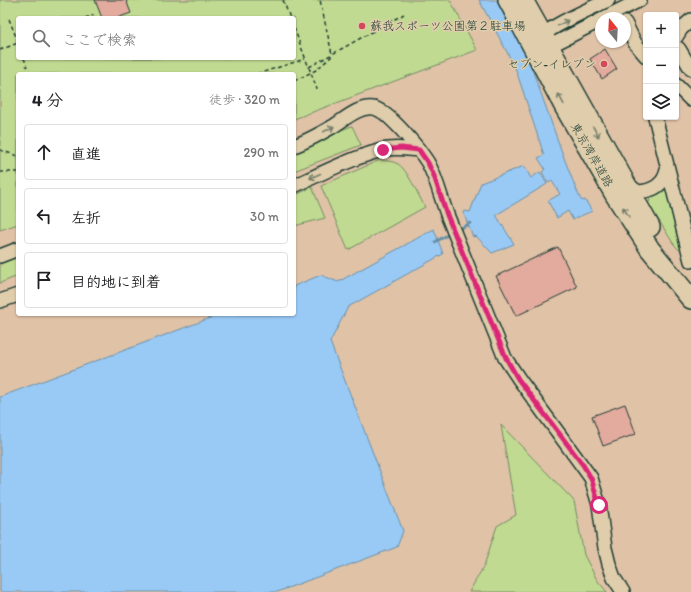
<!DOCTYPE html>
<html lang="ja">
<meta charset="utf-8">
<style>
body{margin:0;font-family:Itim,"Klee One",sans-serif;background:#f2f2f2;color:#202124}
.controls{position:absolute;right:12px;top:12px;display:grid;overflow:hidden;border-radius:4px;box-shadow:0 1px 3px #0004}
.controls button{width:36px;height:36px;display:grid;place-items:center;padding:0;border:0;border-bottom:1px solid #e0e0e0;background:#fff;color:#202124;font:20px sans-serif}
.compass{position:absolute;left:595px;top:12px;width:36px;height:36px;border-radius:50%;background:#fff;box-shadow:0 1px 3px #0004;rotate:342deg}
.stop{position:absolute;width:12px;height:12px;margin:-9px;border:3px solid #db2777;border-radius:50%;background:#fff}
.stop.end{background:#db2777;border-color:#fff;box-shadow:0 1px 4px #0008}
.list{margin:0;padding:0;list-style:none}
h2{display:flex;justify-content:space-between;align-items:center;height:52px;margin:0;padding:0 16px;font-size:17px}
h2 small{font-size:13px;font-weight:400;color:#757577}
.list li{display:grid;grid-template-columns:26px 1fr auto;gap:12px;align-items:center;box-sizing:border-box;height:56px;margin:0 8px 8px;padding:0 8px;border:1px solid #e0e0e0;border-radius:4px}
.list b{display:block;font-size:15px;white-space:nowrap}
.list em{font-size:13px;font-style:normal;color:#757577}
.icon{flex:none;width:22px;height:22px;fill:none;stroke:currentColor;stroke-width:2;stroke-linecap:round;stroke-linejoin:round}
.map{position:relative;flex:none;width:691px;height:592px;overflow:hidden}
.search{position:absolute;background:#fff;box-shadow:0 1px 3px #0004;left:16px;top:16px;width:280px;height:44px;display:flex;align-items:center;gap:10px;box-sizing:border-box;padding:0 14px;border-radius:4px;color:#757577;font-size:15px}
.panel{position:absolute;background:#fff;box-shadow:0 1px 3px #0004;left:16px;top:72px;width:280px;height:244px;border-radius:4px}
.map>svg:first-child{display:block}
.green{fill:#c1da91;stroke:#708c62;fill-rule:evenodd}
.water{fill:#99c9f5;stroke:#6891a8}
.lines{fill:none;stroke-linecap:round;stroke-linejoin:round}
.stream{stroke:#6891a8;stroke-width:3}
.building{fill:#e3aa9e;stroke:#1f3d34}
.minor-casing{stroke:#1f3d34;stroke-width:16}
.highway-casing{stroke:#1f3d34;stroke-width:22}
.path{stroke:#1f3d34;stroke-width:1.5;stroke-dasharray:4 3;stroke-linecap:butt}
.minor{stroke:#dfcdab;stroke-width:13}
.highway{stroke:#dfcdab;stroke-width:19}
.oneway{stroke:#757e6a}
.route{stroke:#db2777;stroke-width:5}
.poi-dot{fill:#d1495b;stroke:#dfcdab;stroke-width:1.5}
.labels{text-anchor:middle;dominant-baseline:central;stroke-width:3;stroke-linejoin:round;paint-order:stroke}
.poi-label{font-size:12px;fill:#1f3d34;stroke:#dfcdab;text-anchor:start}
.street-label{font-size:12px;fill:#1f3d34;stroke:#dfcdab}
</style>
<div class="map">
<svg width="691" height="592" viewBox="0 0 691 592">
<rect width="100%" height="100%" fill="#e0c2a7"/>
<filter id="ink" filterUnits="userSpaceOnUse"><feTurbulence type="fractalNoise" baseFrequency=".025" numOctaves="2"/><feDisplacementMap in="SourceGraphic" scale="8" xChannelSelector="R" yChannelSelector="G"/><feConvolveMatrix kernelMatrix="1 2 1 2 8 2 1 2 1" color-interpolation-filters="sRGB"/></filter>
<g filter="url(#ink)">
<path class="green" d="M0 0H450L477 50 294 119V74H18V224L0 230ZM18 18H294V58H18Z
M352 126 361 145 294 171V148Z
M380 160C386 161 393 161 398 164 407 169 419 197 425 207L348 250 321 186Z
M666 185 683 248 679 250 673 243 648 203 650 201 649 198 662 190Z
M312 187 325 218 294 226V196Z
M18 253V276L0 283V260Z
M501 425 574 501 584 555 597 580 607 592H469L484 566 497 526 516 515Z"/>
<path class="water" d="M479 0H497C507 19 518 38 527 57 546 103 560 152 580 198L582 201 585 200 592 211C586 214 579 216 573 220L568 211 557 218 548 201 560 194 552 181 548 183 542 172 545 169 538 158 544 155 515 67Z
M524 166 531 178 540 172 547 184 496 215 514 244 492 253 476 236 473 237 463 212 465 211 470 212 481 183Z
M434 229 443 254 348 307 330 342 403 531 397 547 277 592H0V397L221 314H294V286L321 275 338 282Z"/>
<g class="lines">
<path class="stream" d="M458 230 470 223
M435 242 451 233"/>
</g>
<path class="building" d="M95 0H126L131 13 117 18H102Z
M605 49 617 69 602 79 590 59Z
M558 247 577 287 516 316 496 276Z
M625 404 636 434 603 446 592 416Z"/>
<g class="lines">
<defs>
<path id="minor" d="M604 18 640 0
M625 23 635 43 646 56
M676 37 681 29 691 20
M537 40C549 26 590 9 608 0
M541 46 548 47 601 20
M676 47 679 49 691 69
M676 85 691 100
M655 117 691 261
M294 146C307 141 320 134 332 127 344 120 358 106 373 108 387 109 420 150 428 163 437 179 441 199 448 217 467 264 486 311 505 358L519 379 591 478 599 505 605 548 609 564 614 578 623 592
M627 184 638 192C653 191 664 185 667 170
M294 186C322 173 352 158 382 150 394 147 407 149 419 150
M0 256 18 249
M0 301 18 295"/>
<path id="highway" d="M508 0 565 108 615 195 650 249 691 299
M523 0 650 227"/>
</defs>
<use href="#minor" class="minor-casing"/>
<use href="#highway" class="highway-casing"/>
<path class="path" d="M283 0 290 18
M85 18 94 15
M9 19 18 42
M294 28 317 89
M0 50 18 43
M24 58 27 67
M309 67 404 14
M257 74 305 59
M294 81 316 70 331 57 332 54 320 0
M0 150 18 156
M0 172H18"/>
<use href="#minor" class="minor"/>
<use href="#highway" class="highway"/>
</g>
<defs><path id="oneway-shaft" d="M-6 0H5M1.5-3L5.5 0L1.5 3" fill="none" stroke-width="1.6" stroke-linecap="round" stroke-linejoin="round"/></defs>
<g class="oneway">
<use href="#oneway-shaft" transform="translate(563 23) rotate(-27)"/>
<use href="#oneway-shaft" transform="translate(561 99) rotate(-118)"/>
<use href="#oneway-shaft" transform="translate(329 129) rotate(-28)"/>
<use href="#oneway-shaft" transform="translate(596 132) rotate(61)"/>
<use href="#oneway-shaft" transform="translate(315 176) rotate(156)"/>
<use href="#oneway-shaft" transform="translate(626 212) rotate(-123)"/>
</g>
</g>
<g class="lines" filter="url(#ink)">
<path class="route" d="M383 150 401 148 419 150 428 163 434 176 447 215 506 358 518 379 583 465 591 478 599 505"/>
</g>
<g class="poi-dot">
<circle cx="362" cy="26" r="4"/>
<circle cx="604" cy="64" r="4"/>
</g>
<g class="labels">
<g class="poi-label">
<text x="370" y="26">蘇我スポーツ公園第２駐車場</text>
<text x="596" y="64" text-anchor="end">セブン-イレブン</text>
</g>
<g class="street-label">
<text transform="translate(592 155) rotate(60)">東京湾岸道路</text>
</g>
</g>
</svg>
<div class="controls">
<button>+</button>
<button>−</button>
<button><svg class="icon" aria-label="layers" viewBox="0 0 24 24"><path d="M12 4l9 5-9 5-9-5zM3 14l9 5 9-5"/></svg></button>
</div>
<svg class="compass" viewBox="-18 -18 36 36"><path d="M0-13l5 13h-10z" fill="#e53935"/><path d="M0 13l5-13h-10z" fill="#757577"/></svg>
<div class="stop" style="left:599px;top:505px"></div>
<div class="stop end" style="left:383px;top:150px"></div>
<div class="search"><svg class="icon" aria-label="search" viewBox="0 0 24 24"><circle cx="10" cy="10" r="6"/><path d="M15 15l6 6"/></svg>ここで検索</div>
<section class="panel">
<h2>4 分<small>徒歩 · 320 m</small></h2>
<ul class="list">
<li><svg class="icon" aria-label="ahead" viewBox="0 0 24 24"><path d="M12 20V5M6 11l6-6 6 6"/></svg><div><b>直進</b></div><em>290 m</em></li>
<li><svg class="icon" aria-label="left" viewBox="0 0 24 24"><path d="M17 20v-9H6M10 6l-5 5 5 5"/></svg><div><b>左折</b></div><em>30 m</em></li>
<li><svg class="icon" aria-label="arrive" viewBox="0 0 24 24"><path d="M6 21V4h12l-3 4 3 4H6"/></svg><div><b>目的地に到着</b></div></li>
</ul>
</section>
</div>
